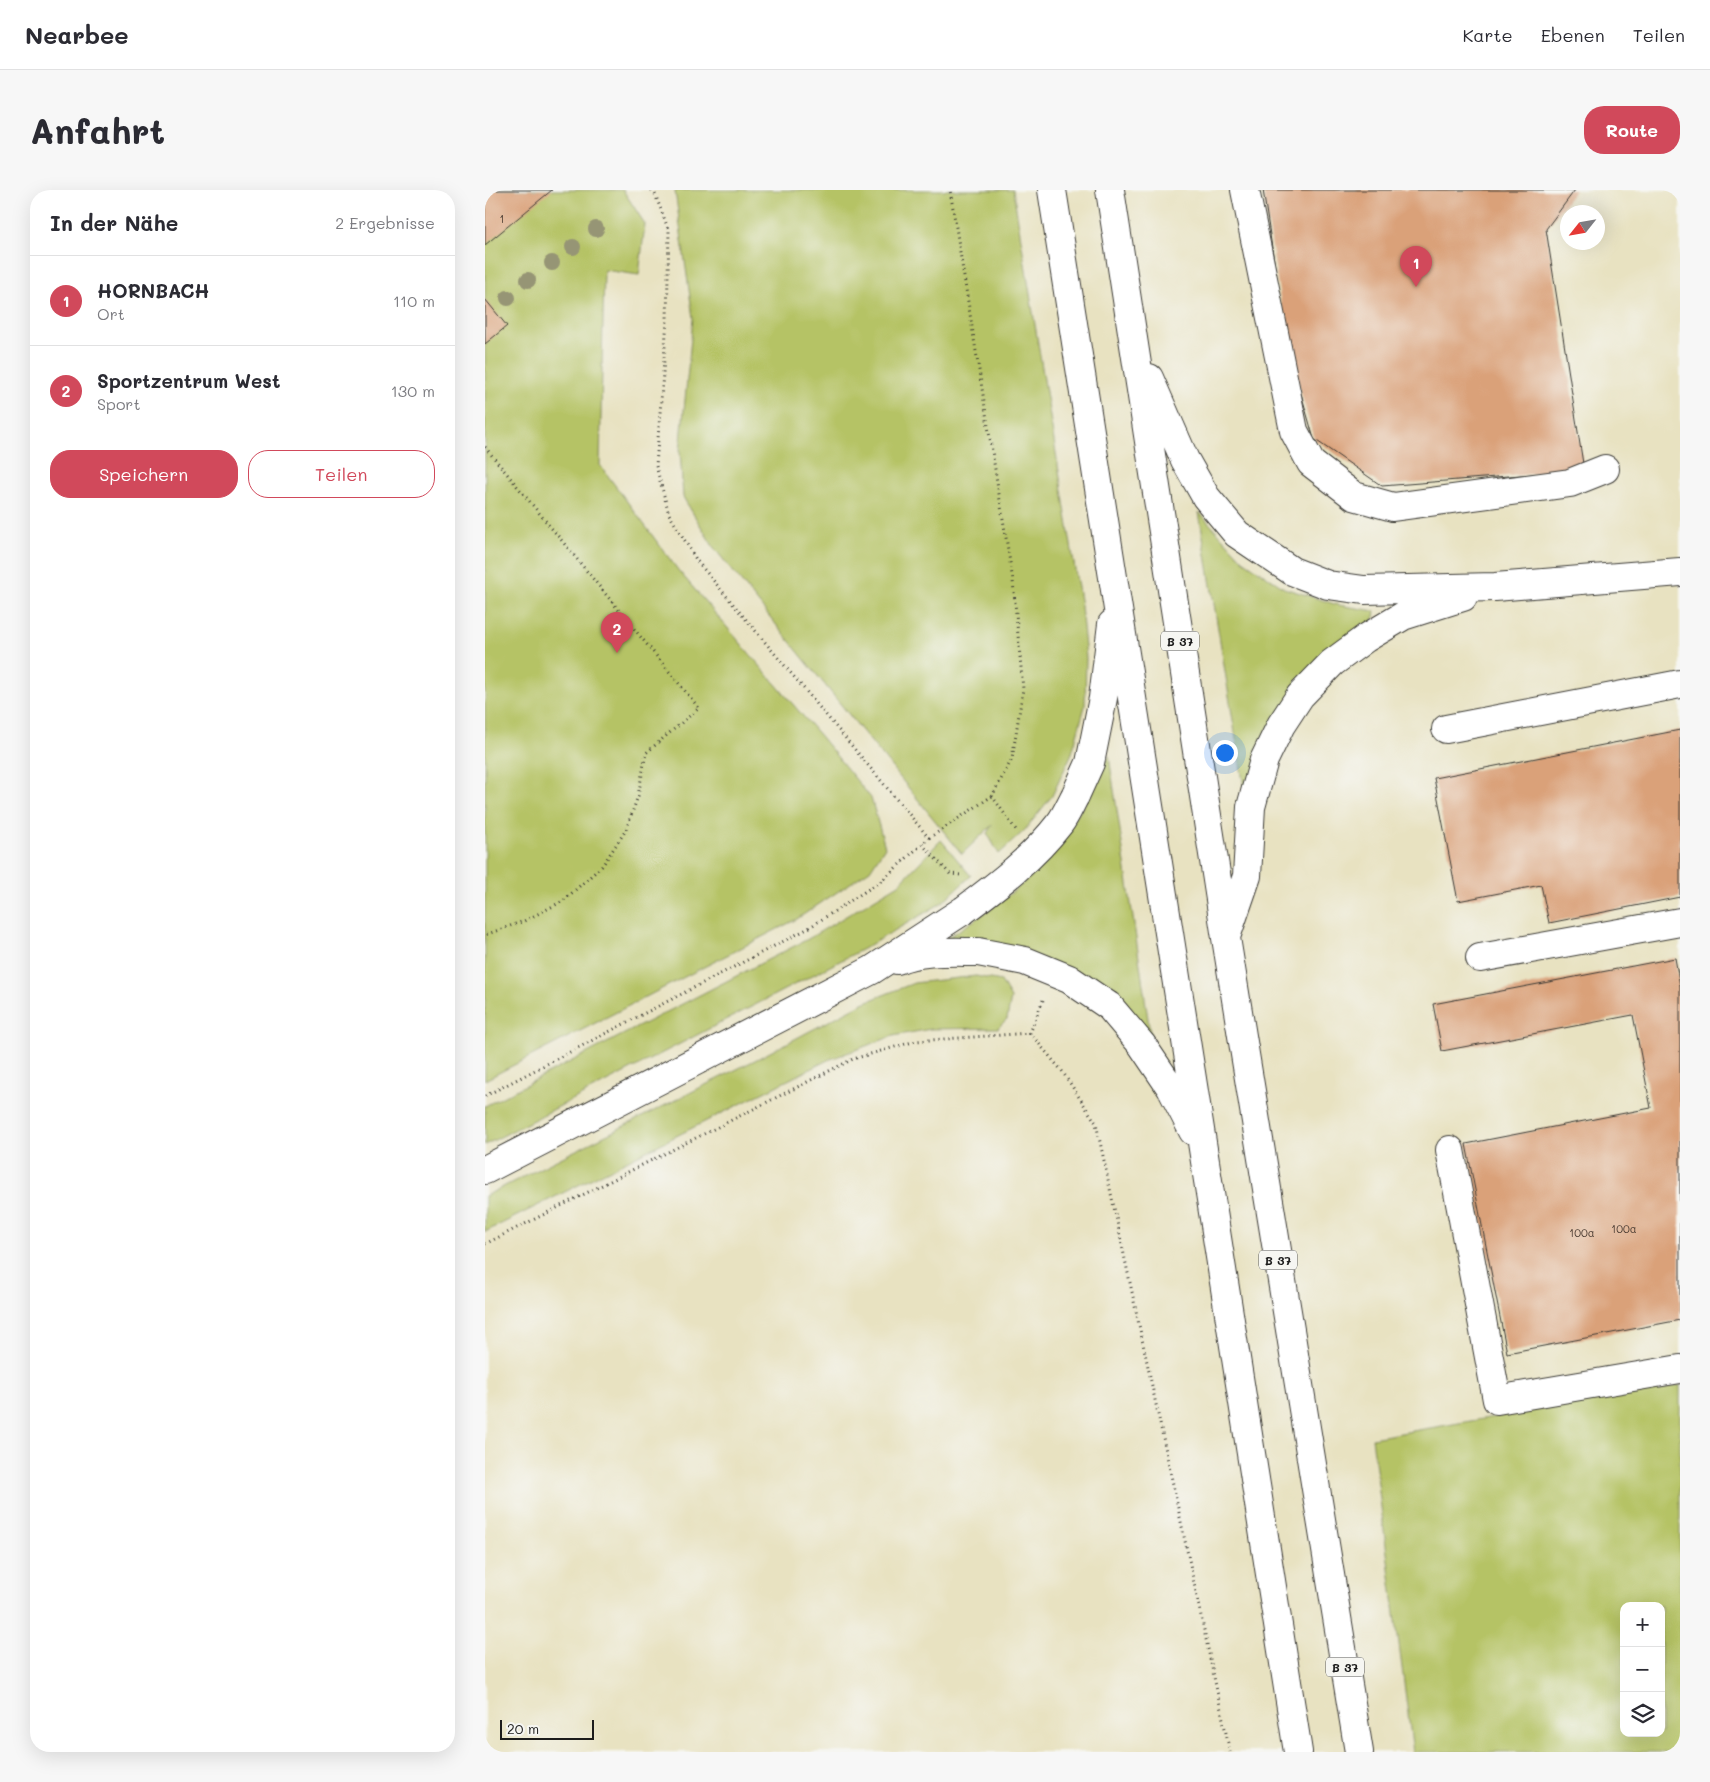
<!DOCTYPE html>
<html lang="de">
<meta charset="utf-8">
<style>
body{margin:0;font-family:Mali,sans-serif;background:#f7f7f7;color:#2b2b33}
.controls{position:absolute;right:15px;bottom:15px;display:grid;overflow:hidden;border-radius:10px;box-shadow:0 5px 20px #0002}
.controls button{width:45px;height:45px;display:grid;place-items:center;padding:0;border:0;border-bottom:1px solid #e1e1e2;background:#fff;color:#2b2b33;font:25px sans-serif}
.compass{position:absolute;left:1075px;top:15px;width:45px;height:45px;border-radius:50%;background:#fff;box-shadow:0 5px 20px #0002;rotate:239deg}
.scale{position:absolute;left:15px;bottom:12px;width:94px;box-sizing:border-box;padding-left:5px;border:2px solid #1c1c1c;border-top:0;font-size:14px;line-height:18px;white-space:nowrap;color:#1c1c1c;-webkit-text-stroke:4px #f6f6f2;paint-order:stroke}
.you{position:absolute;left:739px;top:562px;width:18px;height:18px;margin:-12px;border:4px solid #fff;border-radius:50%;background:#1a73e8;box-shadow:0 0 0 8px #1a73e833}
.badge{display:grid;place-items:center;width:32px;height:32px;border-radius:50%;background:#d1495b;color:#fff;font-size:16px;font-weight:700}
.pin{position:absolute;translate:-50% -41px;filter:drop-shadow(0 1px 2px #0008)}
.pin::after{content:'';position:absolute;top:26px;width:18px;height:15px;background:inherit;clip-path:polygon(0 0,100% 0,50% 100%)}
.list{margin:0;padding:0;list-style:none}
h2{display:flex;justify-content:space-between;align-items:center;height:65px;margin:0;padding:0 20px;font-size:21px}
h2 small{font-size:16px;font-weight:400;color:#7c7c81}
.list li{display:grid;grid-template-columns:32px 1fr auto;gap:15px;align-items:center;box-sizing:border-box;height:90px;padding:0 20px;border-top:1px solid #e1e1e2}
.list b{display:block;font-size:19px;white-space:nowrap}
.list p{margin:0;font-size:16px;white-space:nowrap;color:#7c7c81}
.list em{font-size:16px;font-style:normal;color:#7c7c81}
.actions{display:flex;gap:10px;padding:15px 20px}
.actions a{flex:1;padding:11px 0;border:1px solid #d1495b;border-radius:20px;text-align:center;font-size:18px;color:#d1495b}
.actions .main{background:#d1495b;color:#fff}
.icon{flex:none;width:28px;height:28px;fill:none;stroke:currentColor;stroke-width:2;stroke-linecap:round;stroke-linejoin:round}
.map{position:relative;flex:none;width:1195px;height:1562px;overflow:hidden;border-radius:20px}
header{display:flex;align-items:center;gap:30px;box-sizing:border-box;height:70px;padding:0 25px;background:#fff;border-bottom:1px solid #e1e1e2}
header strong{font-size:24px}
nav{display:flex;gap:28px;margin-inline-start:auto;font-size:18px}
.intro{display:flex;align-items:center;justify-content:space-between;box-sizing:border-box;height:120px;padding:0 30px}
h1{margin:0;font-size:35px}
.button{padding:12px 22px;border-radius:20px;background:#d1495b;color:#fff;font-size:18px;font-weight:700}
main{display:flex;gap:30px;padding:0 30px}
aside{flex:1;background:#fff;border-radius:20px;box-shadow:0 5px 20px #0002}
.map>svg:first-child{display:block}
.green{fill:#b5c365;stroke:#687040;fill-rule:evenodd}
.building{fill:#daa179}
.lines{fill:none;stroke-linecap:round;stroke-linejoin:round}
.minor-casing{stroke:#3b3a35;stroke-width:30}
.highway-casing{stroke:#3b3a35;stroke-width:30}
.path{stroke:#3b3a35;stroke-width:3;stroke-dasharray:1 4;stroke-linecap:butt}
.minor{stroke:#fff;stroke-width:28}
.highway{stroke:#fff;stroke-width:28}
.highway-bridge-casing{stroke:#3b3a35;stroke-width:30;stroke-linecap:butt}
.highway-bridge{stroke:#fff;stroke-width:28}
.tree{fill:#969575}
.labels{text-anchor:middle;dominant-baseline:central;stroke-width:4.5;stroke-linejoin:round;paint-order:stroke}
.number-label{font-size:11px;fill:#4c3d33}
.shield{fill:#f6f6f2;stroke:#5d5d5c;stroke-width:1}
.shield-label{font-size:12px;font-weight:bold;fill:#1c1c1c}
</style>
<header>
<strong>Nearbee</strong>
<nav><a>Karte</a><a>Ebenen</a><a>Teilen</a></nav>
</header>
<div class="intro"><h1>Anfahrt</h1><a class="button">Route</a></div>
<main>
<aside>
<h2>In der Nähe<small>2 Ergebnisse</small></h2>
<ul class="list">
<li><span class="badge">1</span><div><b>HORNBACH</b><p>Ort</p></div><em>110 m</em></li>
<li><span class="badge">2</span><div><b>Sportzentrum West</b><p>Sport</p></div><em>130 m</em></li>
</ul>
<div class="actions"><a class="main">Speichern</a><a>Teilen</a></div>
</aside>
<div class="map">
<svg width="1195" height="1562" viewBox="0 0 1195 1562">
<rect width="100%" height="100%" fill="#f6f6f2"/>
<filter id="ink" filterUnits="userSpaceOnUse"><feTurbulence type="fractalNoise" baseFrequency=".02" numOctaves="2"/><feDisplacementMap in="SourceGraphic" scale="10" xChannelSelector="R" yChannelSelector="G"/><feConvolveMatrix kernelMatrix="1 2 1 2 8 2 1 2 1" color-interpolation-filters="sRGB"/></filter>
<filter id="wash" filterUnits="userSpaceOnUse"><feTurbulence type="fractalNoise" baseFrequency=".0096" numOctaves="4" result="noise"/><feDisplacementMap in="SourceGraphic" scale="20" xChannelSelector="R" yChannelSelector="G"/><feGaussianBlur stdDeviation="1.12" result="paint"/><feColorMatrix in="noise" values="0 0 0 0 0 0 0 0 0 0 0 0 0 0 0 0 0 1.4 0 .05"/><feComposite in="paint" operator="in"/></filter>
<g filter="url(#wash)">
<rect width="100%" height="100%" fill="#e8e2c1"/>
<path class="green" d="M0 0H138L160 34 154 85 119 80 115 275 193 380 336 547 386 608 400 657 385 680 312 729 0 890Z
M192 0H528L596 416 601 468 600 516 587 563 567 606 540 640 514 664 502 643 507 635 477 664 229 358 198 307 195 261 208 128 190 1Z
M714 322 758 370 799 398 853 415 890 421 888 434 759 598Z
M624 566 666 849 632 812 456 752C495 727 540 698 568 661 591 632 607 599 624 566Z
M456 650 486 686 455 714 378 759 0 955V916L323 749 414 694Z
M491 786 516 791 526 808 522 829 513 838 446 839 408 846 343 870 0 1042V1006L270 870 378 813 429 793Z
M1195 1195V1562H928L887 1248ZM1139 1416H1176V1543H1139Z"/>
<g id="blocks">
<path class="building" d="M0 0H67L0 55Z
M778 0H1090L1061 39 1099 280 897 296 829 249 802 154Z
M0 109 22 136 0 154Z
M1195 540V707L1064 733 1056 695 973 711 949 588Z
M1190 768 1195 796V1130L1022 1163 981 954 1166 918 1148 825 957 861 948 814Z"/>
</g>
</g>
<g filter="url(#ink)">
<use href="#blocks" fill-opacity="0" stroke="#3b3a35" stroke-width="1"/>
<g class="lines">
<defs>
<path id="minor" d="M760 0 809 241 826 273 869 306 908 317 1085 293 1120 279
M961 539 1195 494
M995 768 1195 732
M965 960 1012 1210 1195 1179"/>
<path id="highway" d="M567 0 813 1562
M625 0 741 748 874 1562
M664 188 700 270 721 307 752 344 807 381 843 395 879 400 1010 397 1195 382
M590 606 605 573 618 508 627 434
M742 744 762 686 766 617 779 570 796 535 815 506 847 473 881 448 918 426 978 407
M412 770C437 760 465 762 493 762
M624 816 657 855 686 898 708 941
M0 980 387 780 479 720"/>
</defs>
<use href="#minor" class="minor-casing"/>
<use href="#highway" class="highway-casing"/>
<path class="path" d="M0 257 214 518 161 563 153 606 141 640 117 676 78 711 39 731 0 745
M507 606 531 640
M444 648 507 606 527 569 538 499 528 391 465 0
M437 654 465 684 476 685
M558 810 545 843 577 881 611 933 745 1562
M0 906 322 739 396 691 444 648 212 371 184 324 171 276 182 130 184 41 170 4 166 0
M0 1054 368 869 431 851 545 843"/>
<use href="#minor" class="minor"/>
<use href="#highway" class="highway"/>
<defs>
<path id="highway-bridge" d="M479 720C514 694 548 668 575 633 581 625 585 615 590 606
M493 762 540 771 584 789 624 816"/>
</defs>
<use href="#highway-bridge" class="highway-bridge-casing"/>
<use href="#highway-bridge" class="highway-bridge"/>
</g>
<g class="tree">
<circle cx="111" cy="39" r="8"/>
<circle cx="88" cy="57" r="8"/>
<circle cx="67" cy="73" r="8"/>
<circle cx="43" cy="90" r="8"/>
<circle cx="23" cy="108" r="8"/>
</g>
</g>
<g class="labels">
<g class="number-label">
<text x="17" y="28">1</text>
<text x="1139" y="1038">100a</text>
<text x="1097" y="1042">100a</text>
</g>
<g class="shield">
<rect x="676" y="441.5" width="38" height="19" rx="4"/>
<rect x="774" y="1060.5" width="38" height="19" rx="4"/>
<rect x="841" y="1467.5" width="38" height="19" rx="4"/>
</g>
<g class="shield-label">
<text x="695" y="451">B 37</text>
<text x="793" y="1070">B 37</text>
<text x="860" y="1477">B 37</text>
</g>
</g>
</svg>
<div class="controls">
<button>+</button>
<button>−</button>
<button><svg class="icon" aria-label="layers" viewBox="0 0 24 24"><path d="M12 4l9 5-9 5-9-5zM3 14l9 5 9-5"/></svg></button>
</div>
<svg class="compass" viewBox="-18 -18 36 36"><path d="M0-13l5 13h-10z" fill="#e53935"/><path d="M0 13l5-13h-10z" fill="#7c7c81"/></svg>
<div class="scale">20 m</div>
<div class="you"></div>
<div class="pin badge" style="left:931px;top:97px">1</div>
<div class="pin badge" style="left:132px;top:463px">2</div>
</div>
</main>
